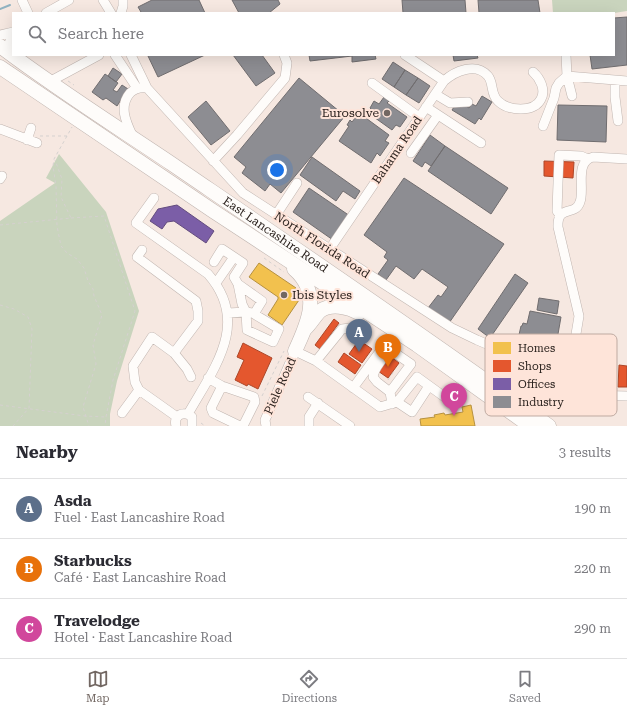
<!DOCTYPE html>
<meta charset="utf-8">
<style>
body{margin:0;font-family:"Roboto Serif",serif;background:#f2f2f3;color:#2b2b33}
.you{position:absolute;left:277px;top:170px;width:14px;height:14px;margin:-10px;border:3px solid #fff;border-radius:50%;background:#1a73e8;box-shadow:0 0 0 6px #1a73e833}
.badge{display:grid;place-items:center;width:26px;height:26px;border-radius:50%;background:#726762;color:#fff;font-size:13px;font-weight:700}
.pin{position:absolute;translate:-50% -33px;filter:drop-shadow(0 1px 2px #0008)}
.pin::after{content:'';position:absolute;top:21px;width:14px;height:12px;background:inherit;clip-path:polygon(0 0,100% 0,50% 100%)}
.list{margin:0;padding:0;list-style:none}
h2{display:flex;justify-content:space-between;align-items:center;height:52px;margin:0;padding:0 16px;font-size:17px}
h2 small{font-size:13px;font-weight:400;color:#7c7c81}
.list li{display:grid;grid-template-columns:26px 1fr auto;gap:12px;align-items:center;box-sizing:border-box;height:60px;padding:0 16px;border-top:1px solid #e1e1e2}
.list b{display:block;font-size:15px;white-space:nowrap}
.list p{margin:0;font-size:13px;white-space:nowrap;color:#7c7c81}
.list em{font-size:13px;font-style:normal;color:#7c7c81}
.icon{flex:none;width:22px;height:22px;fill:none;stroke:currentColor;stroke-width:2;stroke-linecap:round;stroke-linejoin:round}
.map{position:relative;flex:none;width:627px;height:426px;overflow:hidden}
.search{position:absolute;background:#fff;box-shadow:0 4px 16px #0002;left:12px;right:12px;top:12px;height:44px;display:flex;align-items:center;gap:10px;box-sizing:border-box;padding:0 14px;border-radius:0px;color:#7c7c81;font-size:15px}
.sheet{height:232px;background:#fff}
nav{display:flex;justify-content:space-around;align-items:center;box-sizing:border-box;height:56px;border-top:1px solid #e1e1e2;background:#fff;font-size:11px;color:#7c7c81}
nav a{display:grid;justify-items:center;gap:2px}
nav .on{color:#726762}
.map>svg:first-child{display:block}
.green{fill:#c9d4bd}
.homes{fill:#f2c14e;stroke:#b69140}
.shops{fill:#e4572e;stroke:#ac4729}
.offices{fill:#7b5ea7;stroke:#634c7e}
.industry{fill:#8d8d92;stroke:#706d6f}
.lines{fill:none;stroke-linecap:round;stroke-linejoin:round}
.stream{stroke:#90b2c1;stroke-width:2}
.minor-casing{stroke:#c0b5b0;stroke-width:10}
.highway-casing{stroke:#c0b5b0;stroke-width:15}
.path{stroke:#d5d1cf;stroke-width:1;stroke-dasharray:3 3;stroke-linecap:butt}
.minor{stroke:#fefcfa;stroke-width:9}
.highway{stroke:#fefcfa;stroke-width:14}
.poi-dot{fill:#726762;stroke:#fee4d9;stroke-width:1.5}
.labels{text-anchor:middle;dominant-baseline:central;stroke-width:4;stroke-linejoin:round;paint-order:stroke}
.poi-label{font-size:12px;fill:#2b221e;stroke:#fee4d9;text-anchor:end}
.street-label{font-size:12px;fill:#2b221e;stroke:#fee4d9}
.key{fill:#fee4d9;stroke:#bfaaa1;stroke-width:1}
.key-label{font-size:11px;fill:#2b221e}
</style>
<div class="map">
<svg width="627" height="426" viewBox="0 0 627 426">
<rect width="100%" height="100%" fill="#f6e8e1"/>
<path class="green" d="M552 0H627V11L614 13H553Z
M59 154 106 212 139 311 117 381 110 414V426H0V221L55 183 46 178Z"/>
<path class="homes" d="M259 263 296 288 293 293 294 297 299 300 282 325 268 315 278 299V297L249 277Z
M471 405 475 426H421L420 419 435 417 434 415 444 413 445 415 463 412 462 407Z"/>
<path class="shops" d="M544 161 574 162 573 178 544 176Z
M334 319 339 323 320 349 315 345Z
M359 340 372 349 362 363 349 354Z
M243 343 272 358 258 389 248 384 247 386 235 380 244 360 237 357Z
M344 353 361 365 355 374 338 362Z
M389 355 399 363 388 378 378 371Z
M619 365 627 366V387H618Z"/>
<path class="offices" d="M177 205 214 231 206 243 174 221 167 222 162 229 150 221 158 209Z"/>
<path class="industry" d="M152 0H199L205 13H139L141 12 138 7Z
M232 0H278L280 4 269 13H239Z
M402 0H465L466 13H403Z
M478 0H538L540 13H479Z
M627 17V65L592 69 590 55H614V18Z
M149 55H205L158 77 148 56Z
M233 55H262L275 73 256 86Z
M309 55H377H375L376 59 352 62V56L310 61Z
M453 55H477L478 58 454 61Z
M393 62 405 70 394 87 382 79Z
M113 68 122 74 116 82 108 76Z
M405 70 418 78 406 95 394 87Z
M105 74 118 83 113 90 117 92 122 85 128 89 117 106 106 98 103 100 92 92Z
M299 78 345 116 281 193 270 184 265 191 242 173 246 167 234 157Z
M418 78 430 86 419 103 406 95Z
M482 96 492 102 481 120 479 118 475 124 452 110 456 104 461 107 463 104 469 108 472 104 476 106Z
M384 97 389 101 387 103 407 117 400 127 396 125 392 130 371 115 373 111 370 108 374 101 379 104Z
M206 101 230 131 211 145 188 117Z
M558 105 607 106 606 142 557 140Z
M359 113 389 135 385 141 389 143 380 156 377 153 371 163 339 141 349 126 347 125 350 120 352 122Z
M430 135 445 146 431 166 425 162 422 167 413 161Z
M445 146 508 188 491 214 428 171Z
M312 157 360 191 355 199 343 191 336 201 300 175Z
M404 178 504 244 449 323 428 308 438 295 441 297 448 287 422 269 414 279 396 266 386 280 378 274 388 260 384 257 387 252 364 235Z
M309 188 350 216 333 240 293 212Z
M515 274 528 283 490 338 478 329Z
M539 298 559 301 557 314 537 310Z
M530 311 561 317 555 351 524 345V340L518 339 521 326H522L523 323 527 324Z"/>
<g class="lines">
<path class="stream" d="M0 9 10 5"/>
<defs>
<path id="minor" d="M22 0 28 13
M103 0 111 13
M46 13 69 0
M121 13 123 6V0
M0 35 13 32
M11 55C8 47 8 41 13 34
M115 55 137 88
M131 55 147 88 243 193 452 328 477 340 496 348 556 361 561 360 565 358 572 349 576 334 579 316 558 227C557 204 575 217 580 202 585 189 574 162 593 157L627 159
M405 55 444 81
M566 55 567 76 572 96
M567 76 627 81
M615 80V97L618 121
M49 82 99 55
M372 83 419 117
M435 94 450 103 468 102
M426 107 481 143
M543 126 554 98 556 88 559 83 567 76
M0 129 37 143
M133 137C127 124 118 107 130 93 135 88 140 87 147 88
M27 140 31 128
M411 153 438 115
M213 161 237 135 285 78 287 63 284 55
M0 179 2 176
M154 198 136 223 208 274C251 323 214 368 188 414
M276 215 297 183
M560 215 557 211 559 155 581 156 588 159
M142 250 137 257 196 301 198 311V321L174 353 152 337 133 366 135 382 139 390 177 417
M329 250 444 81C455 71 476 62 488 76 494 83 490 94 498 101 508 111 534 113 541 99 546 90 540 78 533 72
M214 262 222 249 234 257
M216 283 234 257 243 263 234 277 238 284 262 301 254 314 279 329 273 342 247 330 246 312 228 313
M238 284 242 304 246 312 252 313
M174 353 187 369 191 377
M565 358 570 359 588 360 587 395 627 396
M316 361 342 329 350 328
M208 378 222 386 254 397 255 402 244 424 240 426 213 413 211 408 222 386
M353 388 381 350
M390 392 377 382 373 377C374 369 384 355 392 351L411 364 390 392 392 404
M308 397 350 426
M397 402 412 412 429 386
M122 413 139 390
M176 426C173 415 184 410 192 417V426
M266 426 265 420 295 351 316 361 380 407 397 402 417 377 446 398
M309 426V417L318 403"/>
<g id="highway">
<path id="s1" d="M0 46C55 88 114 125 172 164 298 250 425 336 549 426"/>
<path d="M0 67 213 211 417 345 530 426"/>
<path d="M294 269C322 293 308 323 295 351"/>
<path d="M306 328C311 323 315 316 320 311 331 303 348 307 359 313"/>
</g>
</defs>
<use href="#minor" class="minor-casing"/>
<use href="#highway" class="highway-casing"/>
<path class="path" d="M68 81 74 85
M40 136H67L72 127
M67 136 54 159 53 166 56 186 57 226 61 246 67 253 77 259 84 268 88 281 93 289 94 296 102 315 93 345 96 364 83 407 89 426
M71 218 104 216 135 311 113 380 106 417 105 426
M0 225 71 218 61 197 62 179 55 160
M264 258 284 272
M0 305 14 309 28 317 32 329 29 408 13 426
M388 380 394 371
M262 396 284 351
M0 405 85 416 105 417
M201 423 205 426"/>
<use href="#minor" class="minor"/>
<use href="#highway" class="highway"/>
</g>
<g class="poi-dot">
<circle cx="387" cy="113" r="4"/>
<circle cx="284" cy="295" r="4"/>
</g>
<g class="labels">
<g class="poi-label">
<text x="379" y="113">Eurosolve</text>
<text x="292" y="295" text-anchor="start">Ibis Styles</text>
</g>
<g class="street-label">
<text transform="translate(397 150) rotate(-56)">Bahama Road</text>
<text stroke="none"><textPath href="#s1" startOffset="334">East Lancashire Road</textPath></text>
<text transform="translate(322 245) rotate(33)">North Florida Road</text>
<text transform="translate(280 386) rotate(-66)">Piele Road</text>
</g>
</g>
<rect x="485" y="334" width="132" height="82" rx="6" class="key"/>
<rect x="493" y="342" width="18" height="12" fill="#f2c14e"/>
<rect x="493" y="360" width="18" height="12" fill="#e4572e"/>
<rect x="493" y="378" width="18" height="12" fill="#7b5ea7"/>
<rect x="493" y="396" width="18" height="12" fill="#8d8d92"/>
<g class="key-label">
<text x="518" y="352">Homes</text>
<text x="518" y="370">Shops</text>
<text x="518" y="388">Offices</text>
<text x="518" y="406">Industry</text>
</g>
</svg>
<div class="you"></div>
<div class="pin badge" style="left:359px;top:352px;background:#5c6f8a">A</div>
<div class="pin badge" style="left:388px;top:367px;background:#e8710a">B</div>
<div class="pin badge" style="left:454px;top:416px;background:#d1479c">C</div>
<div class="search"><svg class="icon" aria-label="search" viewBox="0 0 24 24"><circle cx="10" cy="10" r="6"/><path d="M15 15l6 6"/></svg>Search here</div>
</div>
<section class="sheet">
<h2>Nearby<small>3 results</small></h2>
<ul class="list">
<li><span class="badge" style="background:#5c6f8a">A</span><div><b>Asda</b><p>Fuel · East Lancashire Road</p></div><em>190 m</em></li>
<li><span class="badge" style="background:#e8710a">B</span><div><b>Starbucks</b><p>Café · East Lancashire Road</p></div><em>220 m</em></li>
<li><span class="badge" style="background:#d1479c">C</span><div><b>Travelodge</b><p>Hotel · East Lancashire Road</p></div><em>290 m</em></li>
</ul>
</section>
<nav>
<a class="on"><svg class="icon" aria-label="map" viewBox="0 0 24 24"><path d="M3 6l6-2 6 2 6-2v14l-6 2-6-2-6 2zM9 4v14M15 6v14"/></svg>Map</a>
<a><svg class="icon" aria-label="directions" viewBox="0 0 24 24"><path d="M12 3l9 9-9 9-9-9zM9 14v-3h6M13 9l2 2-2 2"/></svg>Directions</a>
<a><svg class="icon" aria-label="saved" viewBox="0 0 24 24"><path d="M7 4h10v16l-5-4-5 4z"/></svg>Saved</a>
</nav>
